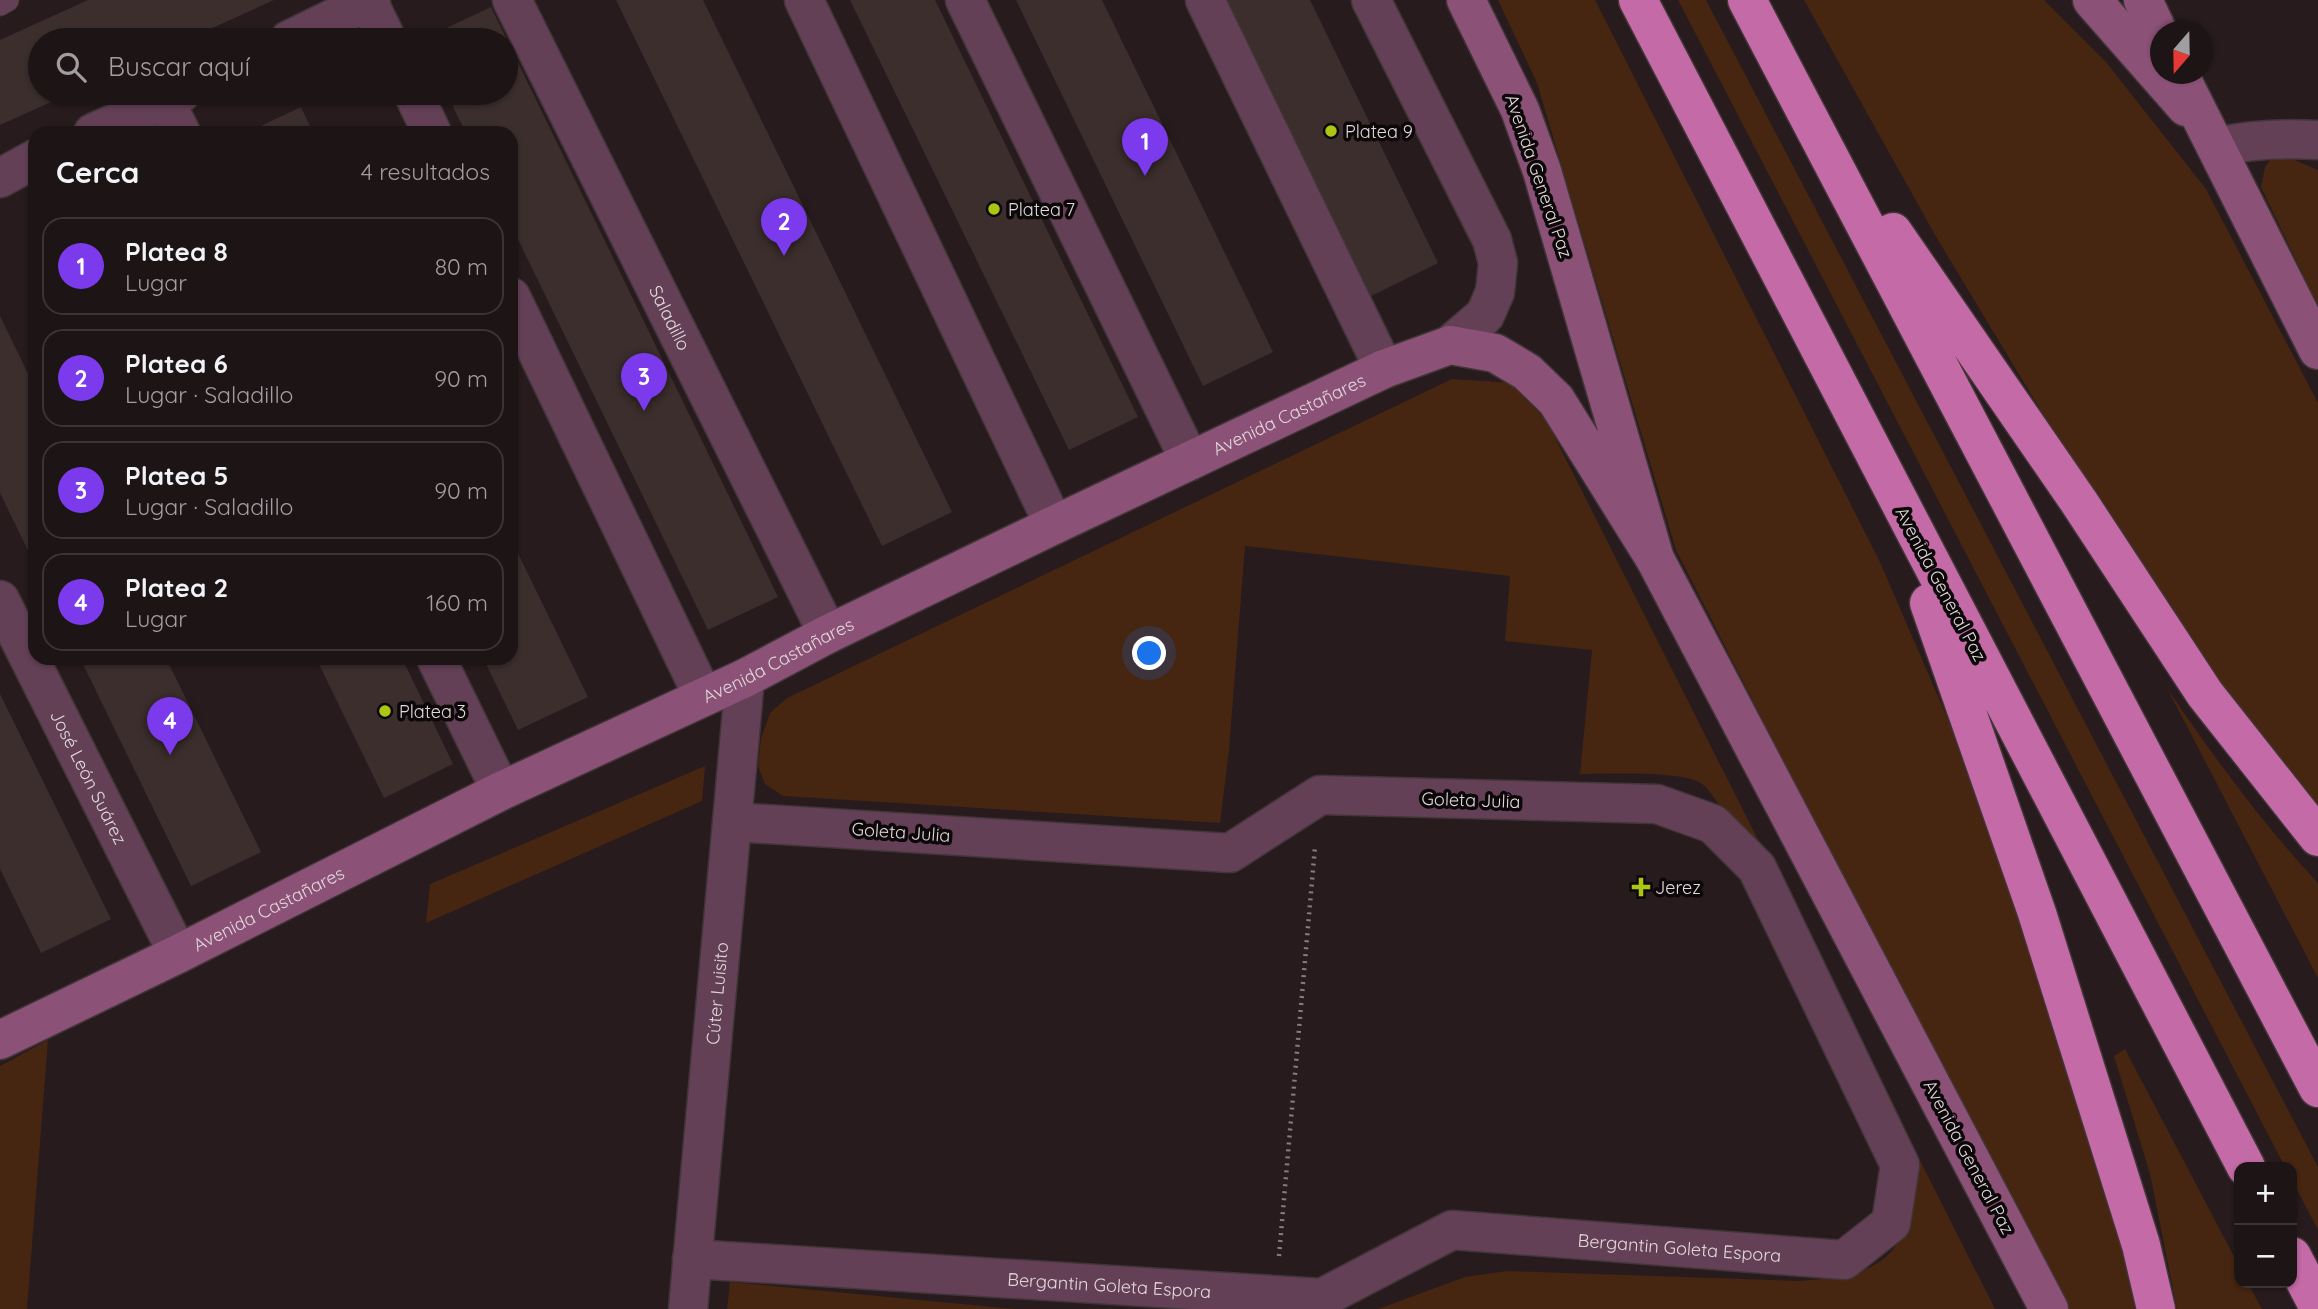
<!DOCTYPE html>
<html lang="es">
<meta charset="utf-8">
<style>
body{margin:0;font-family:Quicksand,sans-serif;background:#2a2123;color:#f1f3f6}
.controls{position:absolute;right:21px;bottom:21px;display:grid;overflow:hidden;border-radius:14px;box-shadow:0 2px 5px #0004}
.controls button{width:63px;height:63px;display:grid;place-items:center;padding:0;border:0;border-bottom:2px solid #3b3335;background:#1d1416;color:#f1f3f6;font:35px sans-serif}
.compass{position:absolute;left:2150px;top:21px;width:63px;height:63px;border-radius:50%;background:#1d1416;box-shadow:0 2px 5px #0004;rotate:200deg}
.you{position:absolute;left:1150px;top:654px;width:24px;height:24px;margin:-18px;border:5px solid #fff;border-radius:50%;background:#1a73e8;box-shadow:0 0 0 10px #1a73e833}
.badge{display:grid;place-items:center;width:46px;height:46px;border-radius:50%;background:#7c3aed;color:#fff;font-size:23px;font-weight:700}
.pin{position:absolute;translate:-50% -58px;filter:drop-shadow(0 2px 4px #0008)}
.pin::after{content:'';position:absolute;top:37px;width:24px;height:21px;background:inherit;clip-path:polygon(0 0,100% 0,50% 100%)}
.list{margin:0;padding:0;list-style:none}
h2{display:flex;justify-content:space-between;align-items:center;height:91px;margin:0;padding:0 28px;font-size:30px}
h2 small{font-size:23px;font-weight:400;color:#a09ea1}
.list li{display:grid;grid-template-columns:46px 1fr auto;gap:21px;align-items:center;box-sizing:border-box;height:98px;margin:0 14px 14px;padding:0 14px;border:2px solid #3b3335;border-radius:21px}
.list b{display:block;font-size:26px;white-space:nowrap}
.list p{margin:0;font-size:23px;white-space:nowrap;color:#a09ea1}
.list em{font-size:23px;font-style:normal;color:#a09ea1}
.icon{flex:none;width:38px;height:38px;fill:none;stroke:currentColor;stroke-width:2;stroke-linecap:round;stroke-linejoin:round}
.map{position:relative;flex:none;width:2318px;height:1309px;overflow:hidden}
.search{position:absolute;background:#1d1416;box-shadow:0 2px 5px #0004;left:28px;top:28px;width:490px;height:77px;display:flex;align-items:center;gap:18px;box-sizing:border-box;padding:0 24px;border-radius:38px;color:#a09ea1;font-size:26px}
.panel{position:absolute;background:#1d1416;box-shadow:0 2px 5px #0004;left:28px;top:126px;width:490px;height:539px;border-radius:21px}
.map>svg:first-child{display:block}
.green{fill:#462511}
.building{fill:#3b2e2c}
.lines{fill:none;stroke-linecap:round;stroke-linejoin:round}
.lane-casing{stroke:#413538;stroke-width:25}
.street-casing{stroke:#413538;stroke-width:41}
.secondary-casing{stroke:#413538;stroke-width:41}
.highway-casing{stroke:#413538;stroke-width:41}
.path{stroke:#867c7e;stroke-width:4.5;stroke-dasharray:2 5;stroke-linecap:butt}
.lane{stroke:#644057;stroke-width:23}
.street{stroke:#644057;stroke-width:38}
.secondary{stroke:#8b5177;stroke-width:38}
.highway{stroke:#c46aa6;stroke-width:38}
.poi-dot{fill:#acc612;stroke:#0c0708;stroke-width:2.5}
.labels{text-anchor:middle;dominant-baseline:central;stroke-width:7;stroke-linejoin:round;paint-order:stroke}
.poi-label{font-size:18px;fill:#e1d8da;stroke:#0c0708;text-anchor:start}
.street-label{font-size:18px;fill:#e1d8da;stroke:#0c0708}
</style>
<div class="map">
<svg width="2318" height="1309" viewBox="0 0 2318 1309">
<rect width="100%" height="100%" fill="#271b1e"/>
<path class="green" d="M1498 0H1595L1880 562 1998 835 2142 1309H2063L1676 550 1537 83Z
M1678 0H1706L2318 1167V1230L2292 1180V1167H2285Z
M1804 0H2044L2106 62 2206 189 2318 403V811L2225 699 2140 575 1935 235Z
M2272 157 2292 159 2318 170V306L2261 187 2265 167Z
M1452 379 1513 383 1537 402 1995 1309H1378L1465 1277 1507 1271 1800 1281C1848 1277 1896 1273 1908 1216 1910 1206 1910 1194 1911 1183L1720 806C1714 799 1709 789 1702 784 1684 770 1606 774 1580 774L1592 650 1505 641 1510 576 1245 546 1229 750 1220 823 783 796 765 784 758 766 761 738 770 713 787 698Z
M2167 688C2213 756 2262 823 2318 883V978Z
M705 766 702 801 426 923 430 884Z
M48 1040 27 1309H0V1066Z
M2125 1049 2239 1266V1283H2248L2262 1309H2177L2150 1174 2114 1056Z
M730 1282 1015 1309H727Z"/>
<path class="building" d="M88 0H274L186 40H40V93H71L0 125V40Z
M616 0H703L952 512 882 546Z
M850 0H935L1138 417 1069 450Z
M1016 0H1102L1273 352 1203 386Z
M1224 0H1310L1438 263 1369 297Z
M491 7 778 597 708 630 511 225V133H466L446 93H506V40H421Z
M301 107 313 133H246Z
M0 316 35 388V565L0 493Z
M511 539 588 697 518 730 483 658H511Z
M80 658H166L261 852 191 886Z
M316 658H402L453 764 384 798Z
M0 694 111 919 41 953 0 869Z"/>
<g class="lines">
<defs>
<path id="lane" d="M0 4 7 0"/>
<g id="street">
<path id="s1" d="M512 0 828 634"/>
<path d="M804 0 1054 525"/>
<path d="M965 0 1190 461"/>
<path d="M1205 0 1384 369"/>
<path d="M1371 0 1492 240 1498 263 1495 292 1485 315 1450 345"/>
<path d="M368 1 387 40"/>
<path d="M289 40 371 0"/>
<path d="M413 93 432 133"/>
<path d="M165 101 181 133"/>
<path d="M93 133 181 93"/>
<path d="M2217 147C2251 139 2283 138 2318 140"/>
<path d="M0 178 35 159"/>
<path d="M511 297 703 696"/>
<path id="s2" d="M0 600 178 954"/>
<path d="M436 658 501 791"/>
<path id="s3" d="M692 1259 1322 1298 1452 1230 1844 1260 1891 1223 1900 1165 1757 868 1713 824 1657 804 1320 795 1230 853 733 822"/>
<path id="s4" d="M688 1309 745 678"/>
</g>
<g id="secondary">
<path d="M1466 0 1520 110 1542 171 1655 559 2049 1309"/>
<path d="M2092 0 2186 107"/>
<path d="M2143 0 2160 36"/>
<path d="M2179 74 2318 350"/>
<path id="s5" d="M0 1040 178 954 501 791 745 678 828 634 1054 525 1384 369 1450 345 1495 353 1527 372 1556 400 1655 559"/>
</g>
<path id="highway" d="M1638 0 2246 1167
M1747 0 2318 1088
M1893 232 2079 502 2205 694 2318 837
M1929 603 2037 913 2141 1245 2156 1309
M2292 1256 2318 1306"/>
</defs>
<use href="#lane" class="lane-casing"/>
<use href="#street" class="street-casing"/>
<use href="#secondary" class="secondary-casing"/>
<use href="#highway" class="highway-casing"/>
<path class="path" d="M1279 1256 1315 847"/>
<use href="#lane" class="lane"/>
<use href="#street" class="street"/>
<use href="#secondary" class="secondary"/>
<use href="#highway" class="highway"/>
</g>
<g class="poi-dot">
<circle cx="1331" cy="131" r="7"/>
<circle cx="994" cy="209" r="7"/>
<circle cx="385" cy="711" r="7"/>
<path d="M1637.5 876.5h7v7h7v7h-7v7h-7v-7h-7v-7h7z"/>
</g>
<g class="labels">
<g class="poi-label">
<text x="1345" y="131">Platea 9</text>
<text x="1008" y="209">Platea 7</text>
<text x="399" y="711">Platea 3</text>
<text x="1655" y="887">Jerez</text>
</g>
<g class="street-label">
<text transform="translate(1539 176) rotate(71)">Avenida General Paz</text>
<text stroke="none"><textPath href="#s1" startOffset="355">Saladillo</textPath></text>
<text stroke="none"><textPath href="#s5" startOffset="1433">Avenida Castañares</textPath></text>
<text transform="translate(1941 584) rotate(62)">Avenida General Paz</text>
<text stroke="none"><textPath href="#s5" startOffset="866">Avenida Castañares</textPath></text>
<text stroke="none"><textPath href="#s2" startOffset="198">José León Suárez</textPath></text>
<text transform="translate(1471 800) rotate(2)">Goleta Julia</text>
<text transform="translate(901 832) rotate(4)">Goleta Julia</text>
<text stroke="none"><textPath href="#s5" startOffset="299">Avenida Castañares</textPath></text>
<text stroke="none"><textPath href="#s4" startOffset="317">Cúter Luisito</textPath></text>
<text transform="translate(1969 1157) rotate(62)">Avenida General Paz</text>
<text stroke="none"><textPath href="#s3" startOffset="1006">Bergantin Goleta Espora</textPath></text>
<text stroke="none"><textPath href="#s3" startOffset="418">Bergantin Goleta Espora</textPath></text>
</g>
</g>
</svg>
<div class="controls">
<button>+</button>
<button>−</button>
</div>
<svg class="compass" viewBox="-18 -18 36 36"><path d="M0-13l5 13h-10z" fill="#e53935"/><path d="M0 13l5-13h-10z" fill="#a09ea1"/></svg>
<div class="you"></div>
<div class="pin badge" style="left:1145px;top:176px">1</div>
<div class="pin badge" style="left:784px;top:256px">2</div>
<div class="pin badge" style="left:644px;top:411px">3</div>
<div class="pin badge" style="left:170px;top:755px">4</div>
<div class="search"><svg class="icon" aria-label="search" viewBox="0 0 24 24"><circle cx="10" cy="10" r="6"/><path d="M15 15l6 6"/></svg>Buscar aquí</div>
<section class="panel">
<h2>Cerca<small>4 resultados</small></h2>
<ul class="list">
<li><span class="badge">1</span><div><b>Platea 8</b><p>Lugar</p></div><em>80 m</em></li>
<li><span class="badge">2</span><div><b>Platea 6</b><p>Lugar · Saladillo</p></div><em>90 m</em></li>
<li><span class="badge">3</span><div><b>Platea 5</b><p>Lugar · Saladillo</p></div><em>90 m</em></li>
<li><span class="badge">4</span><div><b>Platea 2</b><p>Lugar</p></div><em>160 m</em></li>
</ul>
</section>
</div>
